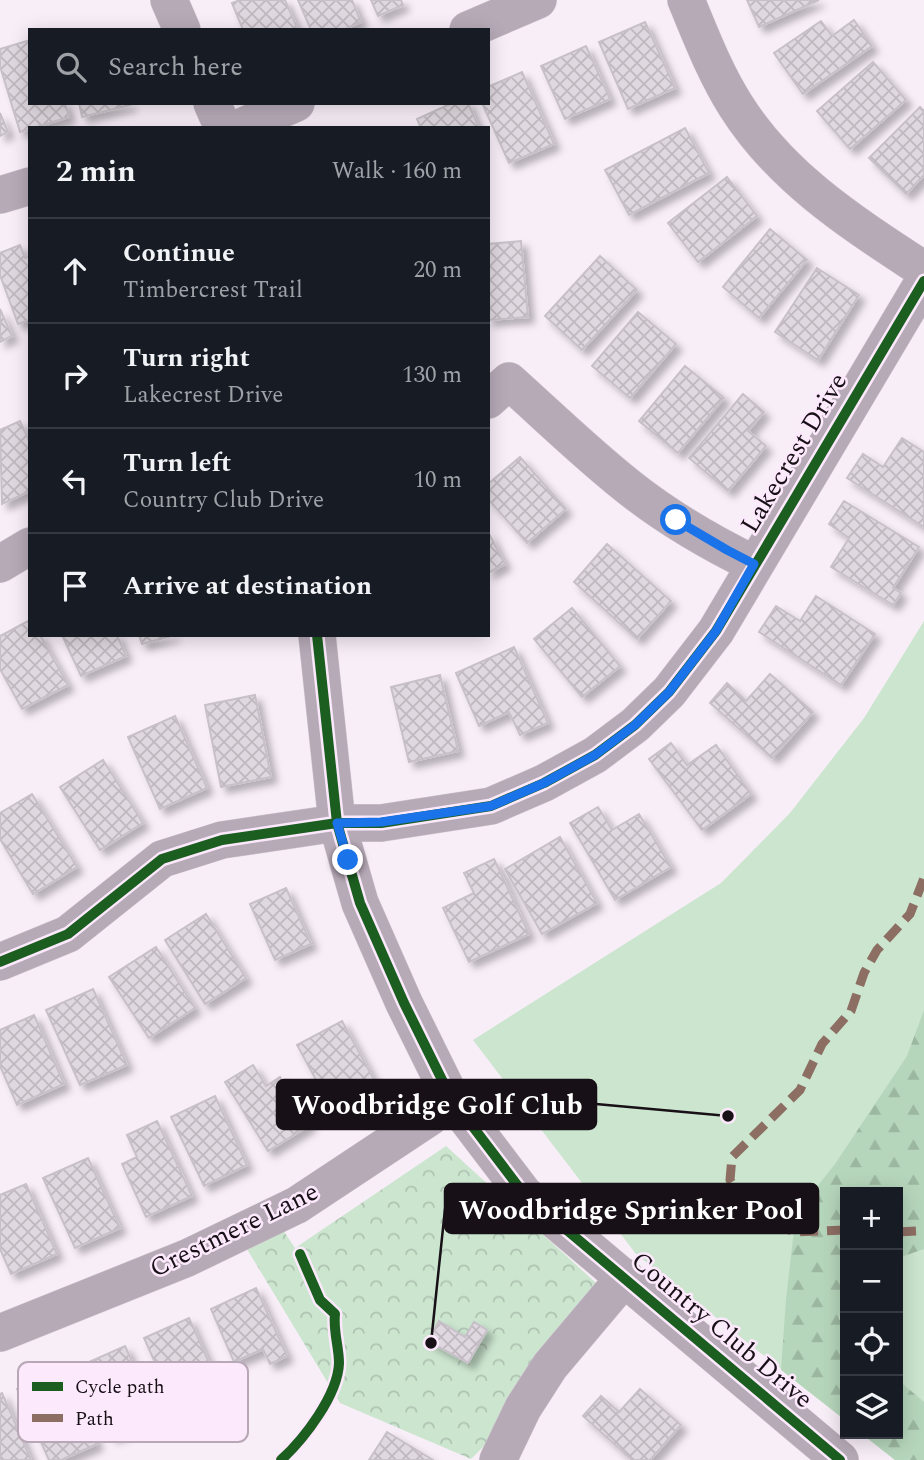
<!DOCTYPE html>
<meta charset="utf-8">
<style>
body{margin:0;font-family:Spectral,serif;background:#242831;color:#f1f3f6}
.controls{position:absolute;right:21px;bottom:21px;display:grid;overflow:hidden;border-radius:0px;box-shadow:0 4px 18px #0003}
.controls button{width:63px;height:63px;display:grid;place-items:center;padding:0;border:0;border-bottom:2px solid #363941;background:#171b24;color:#f1f3f6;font:35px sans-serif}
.stop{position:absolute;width:21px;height:21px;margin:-16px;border:5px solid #1a73e8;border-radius:50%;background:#fff}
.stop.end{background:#1a73e8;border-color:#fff;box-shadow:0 2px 7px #0008}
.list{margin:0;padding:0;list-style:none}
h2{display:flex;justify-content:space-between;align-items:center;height:91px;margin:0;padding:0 28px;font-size:30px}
h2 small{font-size:23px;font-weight:400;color:#9ea1a6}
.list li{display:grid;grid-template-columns:46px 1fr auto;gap:21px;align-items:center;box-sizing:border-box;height:105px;padding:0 28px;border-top:2px solid #363941}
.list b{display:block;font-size:26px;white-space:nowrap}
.list p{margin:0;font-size:23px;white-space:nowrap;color:#9ea1a6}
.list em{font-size:23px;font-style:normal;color:#9ea1a6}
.icon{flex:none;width:38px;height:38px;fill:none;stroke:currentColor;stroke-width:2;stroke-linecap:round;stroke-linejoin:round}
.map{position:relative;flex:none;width:924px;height:1460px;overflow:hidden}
.search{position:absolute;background:#171b24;box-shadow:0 4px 18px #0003;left:28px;top:28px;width:462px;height:77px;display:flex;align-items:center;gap:18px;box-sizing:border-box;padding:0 24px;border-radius:0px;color:#9ea1a6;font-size:26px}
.panel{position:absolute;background:#171b24;box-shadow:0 4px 18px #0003;left:28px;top:126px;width:462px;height:511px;border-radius:0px}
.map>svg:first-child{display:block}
.grass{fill:#cbe5cf}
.forest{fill:url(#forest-firs)}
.park{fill:url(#park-crowns)}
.building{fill:url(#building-cross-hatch);stroke:#c8c0c8;stroke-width:2;filter:url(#shadow)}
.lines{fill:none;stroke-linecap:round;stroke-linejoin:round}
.minor-casing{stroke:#d3cbd3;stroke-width:38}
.minor{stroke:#b7aab7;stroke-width:37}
.quiet{stroke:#8d6e63;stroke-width:9;stroke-dasharray:18 9;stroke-linecap:butt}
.cycleway-casing{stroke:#fde9fc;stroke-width:15}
.cycleway{stroke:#1b5e20;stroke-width:10}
.route{stroke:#1a73e8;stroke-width:9}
.labels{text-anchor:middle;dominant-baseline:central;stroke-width:5;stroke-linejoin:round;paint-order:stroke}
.street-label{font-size:26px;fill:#171016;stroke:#fde9fc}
.key{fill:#fde9fc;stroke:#b8a8b7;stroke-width:2}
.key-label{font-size:19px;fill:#171016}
.leader{fill:none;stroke:#171016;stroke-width:2.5}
.callout-dot{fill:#171016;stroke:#fde9fc;stroke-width:2.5}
.callout{fill:#171016;stroke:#171016;stroke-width:2.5}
.callout-label{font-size:28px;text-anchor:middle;font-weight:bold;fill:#fff}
</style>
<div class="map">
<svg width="924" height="1460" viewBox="0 0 924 1460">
<defs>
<pattern id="forest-firs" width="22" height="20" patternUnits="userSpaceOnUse" patternTransform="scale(1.75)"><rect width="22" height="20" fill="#b6d6bb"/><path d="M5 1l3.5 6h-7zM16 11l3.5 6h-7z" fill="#9cb7a0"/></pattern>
<pattern id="park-crowns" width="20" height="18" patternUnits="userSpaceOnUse" patternTransform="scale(1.75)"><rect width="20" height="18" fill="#cbe5cf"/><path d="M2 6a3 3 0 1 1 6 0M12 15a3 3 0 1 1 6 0" fill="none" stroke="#aec3b1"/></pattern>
<pattern id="building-cross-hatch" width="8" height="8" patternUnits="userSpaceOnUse" patternTransform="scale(1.75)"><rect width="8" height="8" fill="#e0d8e0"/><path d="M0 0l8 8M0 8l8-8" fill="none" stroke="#bfb8bf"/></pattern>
<filter id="shadow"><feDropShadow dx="6" dy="6" stdDeviation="3.5" flood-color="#0004"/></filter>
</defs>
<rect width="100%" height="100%" fill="#f8eef8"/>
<path class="grass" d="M924 621V1460H895L862 1434H898V1192H845V1420L636 1254 473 1040 721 883 790 813 864 718Z"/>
<path class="forest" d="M924 1010V1249L898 1258V1192H845V1281L839 1319 845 1326V1420L781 1370 786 1299 796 1213 835 1164 907 1056Z
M898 1380 924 1402V1460H895L862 1434H898Z"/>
<path class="park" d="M446 1146 596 1283 505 1425 471 1459 340 1403 247 1249 283 1230 295 1248Z"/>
<path class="building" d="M240 0H285L298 30H243L232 3Z
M298 0H352L361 22 343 30H311Z
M371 0H401L403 5 378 16Z
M747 0H819L759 27Z
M854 20 872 46 803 94 774 53 821 21 832 36Z
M645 22 675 88 628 109 599 42Z
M30 40V103H65L69 117 20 132 0 66V49Z
M586 46 610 99 565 119 541 66Z
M873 62 906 100 850 149 817 111Z
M522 72 554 144 509 163 482 103H488V87Z
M79 103H130V105L82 117Z
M452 103H468L479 128H421L417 119Z
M920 107 924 111V175L906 194 869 158Z
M0 113 8 132 0 136Z
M685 128 709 173 629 215 605 170Z
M727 177 757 216 698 262 668 223Z
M770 229 807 260 759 318 723 287Z
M521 241 528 317 488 320V244Z
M20 245 25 258 30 256V320L18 324 0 275V253Z
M600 256 637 290 582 350 545 316Z
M817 268 859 295 818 360 775 332Z
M0 309 12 336 0 342Z
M638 312 676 344 630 398 592 366Z
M685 366 724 398 678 453 639 421Z
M743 394 764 412 748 431 766 446 728 491 689 458Z
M20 421 30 443V491L2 504 0 430Z
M902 438 924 452V527L847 478 863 454 883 467Z
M520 457 566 509 527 543 488 499V484Z
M844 501 919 547 893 588 901 593 893 605 831 567 849 538 829 524Z
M488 532 505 564 488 573Z
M607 544 671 601 637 639 574 582Z
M816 596 875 634 841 685 759 632 776 606 800 621Z
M572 608 620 666 582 697 534 639Z
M30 620V635H40L68 685 22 709 0 669V636Z
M62 635H117L126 656 81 676Z
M139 635H175L142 644Z
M514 647 548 723 520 735 509 712 479 726 456 673Z
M770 674 813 712 772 758 710 703 727 683 746 701Z
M440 675 458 751 409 762 391 687Z
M255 695 271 777 221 787 205 705Z
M175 716 207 788 160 809 128 737Z
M671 743 687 765 716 745 751 794 702 830 649 759Z
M103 760 143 823 100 850 60 787Z
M32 794 77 867 33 894 0 839V813Z
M598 807 612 830 639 814 671 867 615 900 570 823Z
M560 837 597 903 542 934 505 869Z
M494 859 529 934 469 962 443 908 474 893 464 873Z
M286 888 311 944 275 960 250 904Z
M206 914 246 978 205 1004 165 940Z
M156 947 195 1008 149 1038 109 977Z
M93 989 127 1065 80 1085 46 1010Z
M34 1015 64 1084 17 1105 0 1066V1030Z
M342 1021 378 1087 333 1111 297 1045Z
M253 1065 266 1086 280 1077 310 1125 268 1151 225 1082Z
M215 1096 247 1165 204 1186 171 1117Z
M157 1121 192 1196 146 1217 122 1164 137 1157 127 1135Z
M88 1158 120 1228 75 1248 43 1178Z
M26 1184 57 1254 11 1274 0 1249V1195Z
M256 1288 287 1356 270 1364 263 1349 234 1362 211 1309Z
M189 1318 215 1376 204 1381 211 1397 177 1412 144 1338Z
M439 1321 465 1337 474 1322 487 1330 468 1363 428 1341Z
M125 1346 157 1417 112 1437 80 1366Z
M63 1368 97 1444 61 1460H49L17 1389Z
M640 1389 681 1425 650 1460H632L583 1416 601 1396 619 1412Z
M2 1393 31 1460H0V1394Z
M387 1432 433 1460H369Z"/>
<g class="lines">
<defs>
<path id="minor" d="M169 0 182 30
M686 0C701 36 715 73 736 106 782 179 854 224 924 270
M468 30 538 0
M212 103 223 128
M239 128 296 103
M0 195 30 186
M488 400 509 381C549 417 588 455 630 488 668 518 711 543 754 564
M0 564 30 546
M317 635 337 823 360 903 404 1003 451 1098 524 1194 840 1460
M0 962 68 934 162 859 222 840 337 823H381L491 806 544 783 595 755 635 725 669 692 716 631 924 281
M0 1333 187 1258 297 1205 430 1117 451 1098
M498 1460 523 1408 550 1366 625 1277"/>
</defs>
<use href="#minor" class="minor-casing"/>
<use href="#minor" class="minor"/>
<path class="quiet" d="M845 1230 797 1232 766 1224 747 1208 730 1180 732 1157 800 1090 822 1044 851 1011 864 973 877 950 910 914 924 878
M898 1232 917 1231 924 1228"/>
<defs>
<path id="cycleway" d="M317 635 337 823 360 903 404 1003 451 1098 524 1194 840 1460
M0 962 68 934 162 859 222 840 337 823H381L491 806 544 783 595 755 635 725 669 692 716 631 924 281
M281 1460C304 1439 338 1395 339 1363 339 1347 333 1331 335 1314L320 1300 300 1254"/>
</defs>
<use href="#cycleway" class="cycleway-casing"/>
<use href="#cycleway" class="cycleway"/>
</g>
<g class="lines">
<path class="route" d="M348 860 337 823 381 822 491 806 544 783 595 755 635 725 669 692 716 631 754 564 727 550 676 520"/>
</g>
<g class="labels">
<g class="street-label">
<text transform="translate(794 453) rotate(-59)">Lakecrest Drive</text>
<text transform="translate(234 1230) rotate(-26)">Crestmere Lane</text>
<text transform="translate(722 1330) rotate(40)">Country Club Drive</text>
</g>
</g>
<rect x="18" y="1362" width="230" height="80" rx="10" class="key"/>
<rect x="32" y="1382" width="31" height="9" fill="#1b5e20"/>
<rect x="32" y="1414" width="31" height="8" fill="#8d6e63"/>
<g class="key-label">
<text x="75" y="1393">Cycle path</text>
<text x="75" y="1425">Path</text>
</g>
<path class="leader" d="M728 1116L596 1104M431 1343L445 1209"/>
<g class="callout-dot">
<circle cx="728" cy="1116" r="7"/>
<circle cx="431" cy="1343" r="7"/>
</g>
<g class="callout">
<rect x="277" y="1080" width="319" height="49" rx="7"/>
<rect x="445" y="1184" width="373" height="49" rx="7"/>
</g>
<g class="callout-label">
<text x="437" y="1114">Woodbridge Golf Club</text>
<text x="631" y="1219">Woodbridge Sprinker Pool</text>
</g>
</svg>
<div class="controls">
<button>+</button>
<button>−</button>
<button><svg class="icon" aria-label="locate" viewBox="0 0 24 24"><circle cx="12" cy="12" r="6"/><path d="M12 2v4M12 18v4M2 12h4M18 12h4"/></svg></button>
<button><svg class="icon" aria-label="layers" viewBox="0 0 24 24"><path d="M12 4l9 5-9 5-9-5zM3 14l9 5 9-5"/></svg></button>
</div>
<div class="stop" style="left:676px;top:520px"></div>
<div class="stop end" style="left:348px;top:860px"></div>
<div class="search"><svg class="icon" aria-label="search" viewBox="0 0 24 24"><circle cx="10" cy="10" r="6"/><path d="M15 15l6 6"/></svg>Search here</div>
<section class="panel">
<h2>2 min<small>Walk · 160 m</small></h2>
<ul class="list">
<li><svg class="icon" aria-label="ahead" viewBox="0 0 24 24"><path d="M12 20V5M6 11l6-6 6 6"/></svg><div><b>Continue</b><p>Timbercrest Trail</p></div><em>20 m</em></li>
<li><svg class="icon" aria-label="right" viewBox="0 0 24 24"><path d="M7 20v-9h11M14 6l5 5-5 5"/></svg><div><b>Turn right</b><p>Lakecrest Drive</p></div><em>130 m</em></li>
<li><svg class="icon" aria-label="left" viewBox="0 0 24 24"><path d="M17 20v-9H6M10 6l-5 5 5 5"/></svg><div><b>Turn left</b><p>Country Club Drive</p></div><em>10 m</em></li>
<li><svg class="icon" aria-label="arrive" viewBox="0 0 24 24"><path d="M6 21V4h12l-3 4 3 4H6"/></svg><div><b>Arrive at destination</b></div></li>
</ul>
</section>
</div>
